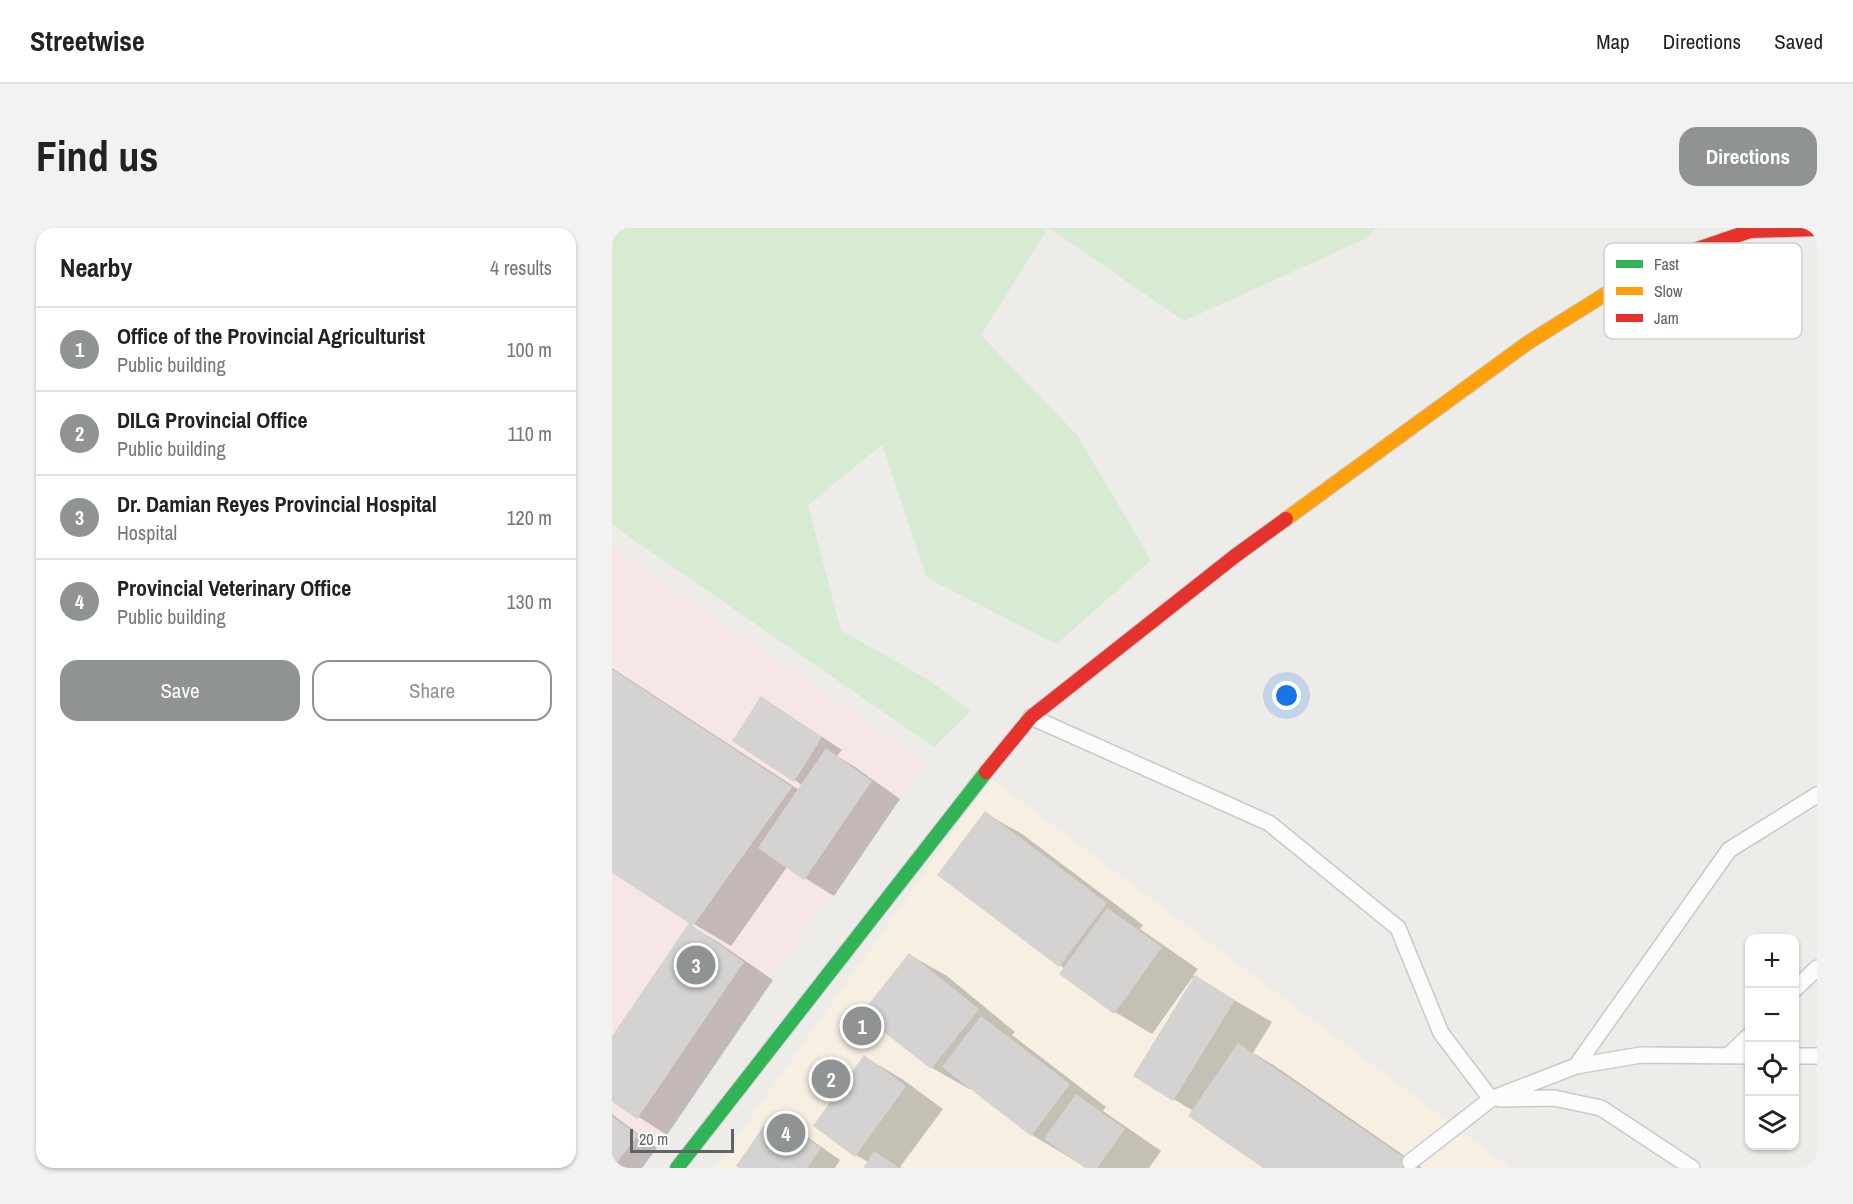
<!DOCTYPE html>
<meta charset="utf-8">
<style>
body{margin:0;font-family:"Archivo Narrow",sans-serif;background:#f2f2f2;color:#222}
.controls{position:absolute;right:18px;bottom:18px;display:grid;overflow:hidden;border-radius:12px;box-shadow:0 2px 4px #0004}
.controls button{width:54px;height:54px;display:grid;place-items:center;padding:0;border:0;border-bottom:2px solid #e0e0e0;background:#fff;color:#222;font:30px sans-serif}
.scale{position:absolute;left:18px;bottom:15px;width:104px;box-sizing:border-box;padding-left:6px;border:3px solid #5d6367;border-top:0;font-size:16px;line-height:21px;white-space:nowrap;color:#5d6367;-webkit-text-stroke:4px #fff;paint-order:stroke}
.you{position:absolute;left:675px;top:468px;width:21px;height:21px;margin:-15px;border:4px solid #fff;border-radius:50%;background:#1a73e8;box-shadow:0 0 0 9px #1a73e833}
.badge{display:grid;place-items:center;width:39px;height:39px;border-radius:50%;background:#909394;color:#fff;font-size:20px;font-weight:700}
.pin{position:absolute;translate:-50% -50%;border:3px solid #fff;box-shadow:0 2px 6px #0006}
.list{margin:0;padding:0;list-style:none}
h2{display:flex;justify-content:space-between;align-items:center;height:78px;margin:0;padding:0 24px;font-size:26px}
h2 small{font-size:20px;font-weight:400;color:#767676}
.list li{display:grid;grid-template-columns:39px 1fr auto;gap:18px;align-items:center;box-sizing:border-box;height:84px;padding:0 24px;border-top:2px solid #e0e0e0}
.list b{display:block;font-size:22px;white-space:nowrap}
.list p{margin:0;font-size:20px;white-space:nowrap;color:#767676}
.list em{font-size:20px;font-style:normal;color:#767676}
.actions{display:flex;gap:12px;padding:18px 24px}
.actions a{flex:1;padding:14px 0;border:2px solid #909394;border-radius:18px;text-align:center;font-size:21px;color:#909394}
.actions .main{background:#909394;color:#fff}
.icon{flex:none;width:33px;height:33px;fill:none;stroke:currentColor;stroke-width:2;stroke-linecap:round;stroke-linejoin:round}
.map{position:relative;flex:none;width:1205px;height:940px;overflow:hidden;border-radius:18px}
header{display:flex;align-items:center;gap:36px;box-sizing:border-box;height:84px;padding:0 30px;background:#fff;border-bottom:2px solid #e0e0e0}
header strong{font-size:28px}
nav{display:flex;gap:33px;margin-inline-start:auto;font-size:21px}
.intro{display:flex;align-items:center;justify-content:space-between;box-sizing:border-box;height:144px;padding:0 36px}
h1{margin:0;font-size:42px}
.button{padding:15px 27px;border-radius:18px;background:#909394;color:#fff;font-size:21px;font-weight:700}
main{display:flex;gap:36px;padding:0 36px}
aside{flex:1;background:#fff;border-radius:18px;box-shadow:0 2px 4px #0004}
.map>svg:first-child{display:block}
.commercial{fill:#f7f0e2}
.medical{fill:#f6e6e5}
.green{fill:#d7ebd3}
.shadow{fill:#0003}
.building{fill:#d5d3d1}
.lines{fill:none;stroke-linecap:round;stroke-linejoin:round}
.lane-casing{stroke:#c9c9ca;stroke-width:18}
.fast-casing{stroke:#cacacb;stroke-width:16}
.slow-casing{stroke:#cacacb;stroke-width:16}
.jam-casing{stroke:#cacacb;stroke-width:16}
.lane{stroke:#fcfcfc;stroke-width:15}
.fast{stroke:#30b455;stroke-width:14}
.slow{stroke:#ff9f0a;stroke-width:14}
.jam{stroke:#e5322d;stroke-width:14}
.key{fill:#fff;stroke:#ced0d1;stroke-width:1.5}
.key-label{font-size:16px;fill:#5d6367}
</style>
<header>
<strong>Streetwise</strong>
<nav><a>Map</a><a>Directions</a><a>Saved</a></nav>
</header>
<div class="intro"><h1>Find us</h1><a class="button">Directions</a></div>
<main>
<aside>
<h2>Nearby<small>4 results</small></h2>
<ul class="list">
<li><span class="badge">1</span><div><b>Office of the Provincial Agriculturist</b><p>Public building</p></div><em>100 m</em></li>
<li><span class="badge">2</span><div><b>DILG Provincial Office</b><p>Public building</p></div><em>110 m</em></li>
<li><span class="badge">3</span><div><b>Dr. Damian Reyes Provincial Hospital</b><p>Hospital</p></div><em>120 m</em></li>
<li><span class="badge">4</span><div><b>Provincial Veterinary Office</b><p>Public building</p></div><em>130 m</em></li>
</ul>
<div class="actions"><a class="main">Save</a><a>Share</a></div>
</aside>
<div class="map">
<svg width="1205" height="940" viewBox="0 0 1205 940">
<rect width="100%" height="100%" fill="#eeece9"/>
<path class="commercial" d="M379 551 898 940H103Z"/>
<path class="medical" d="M0 319 313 534 24 940H0Z"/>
<path class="green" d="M0 0H436L369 107 465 207 539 332 445 416 315 350 270 217 196 277 229 402 315 451 359 483 322 519 0 297Z
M437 0H765L753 11 572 93Z"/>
<path class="shadow" d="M0 440 187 562 190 557 183 552 169 482 230 522 225 528 243 539 288 571 222 668 175 639 119 718 82 696 0 643Z
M373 585 410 606 531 697 528 701 586 741 581 748 660 794 641 825 663 838 810 940H654L581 883 523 847 582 751 580 750 540 806 503 784 448 737Z
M77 697 106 714 161 752 55 907 0 872V811Z
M298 727 335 748 403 804 400 807 494 879 491 883 549 923 537 940H475L420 907 359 860 357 861 320 840 251 785Z
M253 829 290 851 331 881 288 939 290 940H252L256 934 244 927Z
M0 886 45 920 30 940H0Z
M161 888 181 899 228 932 223 940H129Z"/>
<path class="building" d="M0 441 180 559 81 698 132 734 25 891 0 874V808L77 695 0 645Z
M149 468 210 509 182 554 120 513Z
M214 520 260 553 192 652 146 620Z
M373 583 495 675 447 739 325 647Z
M495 680 550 719 502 786 447 746Z
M297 725 367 781 319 841 249 786Z
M583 747 623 772 561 873 521 848Z
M369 788 458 856 419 908 330 839Z
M626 815 807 940H651L576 888Z
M252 827 294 858 243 929 201 898Z
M464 866 513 901 485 940H473L432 911Z
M160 886 209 920 195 940H127L124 938Z
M0 888 26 907 1 940H0Z
M262 923 287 940H251Z"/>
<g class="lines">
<defs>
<path id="lane" d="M419 489 657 595 786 700 829 805 879 871
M1182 762 1205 740
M1117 827 1138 807
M1182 828H1205
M964 838 1117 622 1205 567
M888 871 942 870 989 880 1080 940
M798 934 879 871 964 838 1029 827 1138 828"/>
<path id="fast" d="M65 940 374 544"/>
<path id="slow" d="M674 291 917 114 1008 57"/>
<path id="jam" d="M1008 57 1044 35 1138 3 1205 1
M374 544 419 489 623 328 674 291"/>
</defs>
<use href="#lane" class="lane-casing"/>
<use href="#fast" class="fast-casing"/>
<use href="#slow" class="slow-casing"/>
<use href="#jam" class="jam-casing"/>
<use href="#lane" class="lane"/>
<use href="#fast" class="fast"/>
<use href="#slow" class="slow"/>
<use href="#jam" class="jam"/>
</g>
<rect x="992" y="15" width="198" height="96" rx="9" class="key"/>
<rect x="1004" y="32" width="27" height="8" fill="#30b455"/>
<rect x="1004" y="59" width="27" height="8" fill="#ff9f0a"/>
<rect x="1004" y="86" width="27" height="8" fill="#e5322d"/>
<g class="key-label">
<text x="1042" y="42">Fast</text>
<text x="1042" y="69">Slow</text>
<text x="1042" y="96">Jam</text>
</g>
</svg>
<div class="controls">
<button>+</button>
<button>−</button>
<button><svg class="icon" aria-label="locate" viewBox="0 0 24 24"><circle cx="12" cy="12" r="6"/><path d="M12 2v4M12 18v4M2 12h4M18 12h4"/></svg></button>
<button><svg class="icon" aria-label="layers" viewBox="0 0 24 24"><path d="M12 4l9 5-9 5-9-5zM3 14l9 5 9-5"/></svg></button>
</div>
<div class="scale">20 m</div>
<div class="you"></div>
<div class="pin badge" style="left:250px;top:798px">1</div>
<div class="pin badge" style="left:219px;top:851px">2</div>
<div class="pin badge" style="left:84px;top:737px">3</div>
<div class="pin badge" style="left:174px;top:905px">4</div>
</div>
</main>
